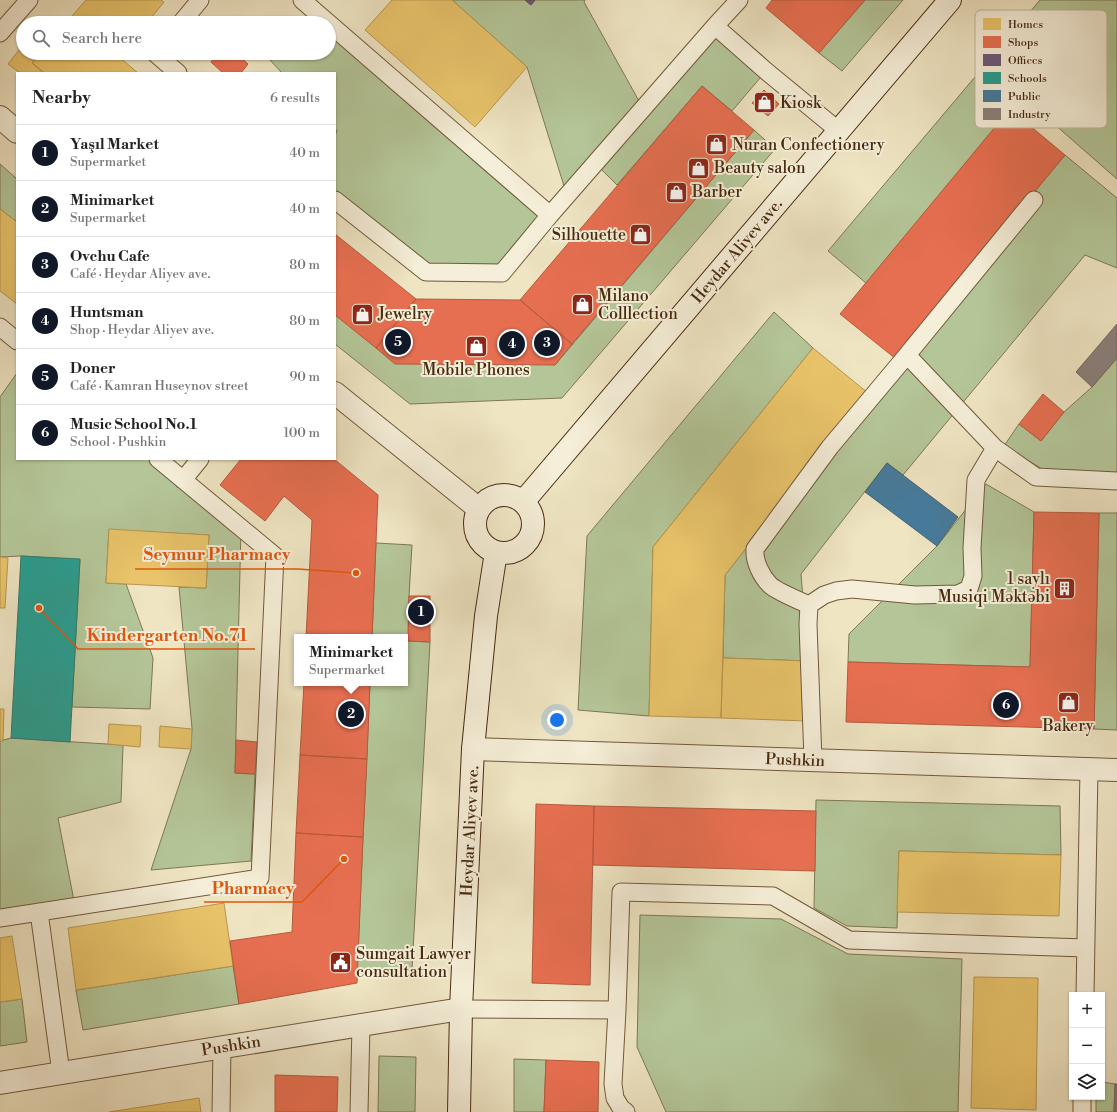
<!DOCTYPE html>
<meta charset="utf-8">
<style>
body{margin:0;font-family:"Libre Bodoni",serif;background:#f2f2f2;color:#222}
.controls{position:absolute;right:12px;bottom:12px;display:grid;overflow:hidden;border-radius:0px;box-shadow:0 1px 3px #0004}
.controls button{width:36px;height:36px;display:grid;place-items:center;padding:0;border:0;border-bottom:1px solid #e0e0e0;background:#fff;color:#222;font:20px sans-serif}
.you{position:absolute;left:557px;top:720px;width:14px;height:14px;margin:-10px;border:3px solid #fff;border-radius:50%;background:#1a73e8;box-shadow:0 0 0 6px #1a73e833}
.badge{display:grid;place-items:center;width:26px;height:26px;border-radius:50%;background:#111827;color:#fff;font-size:13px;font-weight:700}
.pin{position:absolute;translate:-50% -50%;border:2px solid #fff;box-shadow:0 1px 4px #0006}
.popup{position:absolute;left:294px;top:634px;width:114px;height:52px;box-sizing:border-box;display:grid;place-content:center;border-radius:0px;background:#fff;filter:drop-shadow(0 1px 3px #0005);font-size:13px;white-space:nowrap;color:#767676}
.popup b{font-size:15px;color:#222}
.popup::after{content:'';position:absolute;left:50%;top:100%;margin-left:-8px;border:8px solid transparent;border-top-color:#fff}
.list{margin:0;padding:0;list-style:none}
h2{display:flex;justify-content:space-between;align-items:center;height:52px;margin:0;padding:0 16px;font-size:17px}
h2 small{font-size:13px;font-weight:400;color:#767676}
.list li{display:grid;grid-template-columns:26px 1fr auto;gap:12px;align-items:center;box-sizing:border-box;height:56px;padding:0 16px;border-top:1px solid #e0e0e0}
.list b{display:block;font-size:15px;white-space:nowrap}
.list p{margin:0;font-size:13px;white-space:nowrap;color:#767676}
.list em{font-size:13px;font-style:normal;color:#767676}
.icon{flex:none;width:22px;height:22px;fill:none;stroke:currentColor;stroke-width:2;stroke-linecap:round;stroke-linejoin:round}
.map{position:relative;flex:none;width:1117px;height:1112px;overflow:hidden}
.search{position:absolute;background:#fff;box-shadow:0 1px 3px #0004;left:16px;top:16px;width:320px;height:44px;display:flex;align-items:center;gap:10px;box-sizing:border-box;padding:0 14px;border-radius:22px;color:#767676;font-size:15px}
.panel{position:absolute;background:#fff;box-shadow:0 1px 3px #0004;left:16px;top:72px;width:320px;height:388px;border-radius:0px}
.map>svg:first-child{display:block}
.green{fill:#b4c698;stroke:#7e7854}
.homes{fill:#e9c46a;stroke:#b9964f}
.shops{fill:#e76f51;stroke:#b75a3d}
.offices{fill:#6d597a;stroke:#624b5a}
.schools{fill:#2a9d8f;stroke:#337a69}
.public{fill:#457b9d;stroke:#466372}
.industry{fill:#8a817c;stroke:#76675b}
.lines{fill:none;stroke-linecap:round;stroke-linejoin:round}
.service-casing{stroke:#72593c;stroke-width:19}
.minor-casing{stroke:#72593c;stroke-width:24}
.secondary-casing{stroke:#482a0f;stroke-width:24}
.service{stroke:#f5eed8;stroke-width:17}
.minor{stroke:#f5eed8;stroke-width:22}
.secondary{stroke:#f5eed8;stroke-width:22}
.labels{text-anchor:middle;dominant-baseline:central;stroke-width:4;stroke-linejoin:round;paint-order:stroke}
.poi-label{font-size:16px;fill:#482a0f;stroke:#f5eed8;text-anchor:start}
.street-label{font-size:16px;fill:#482a0f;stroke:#f5eed8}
.key{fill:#f5eed8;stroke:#c1b39c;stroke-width:1}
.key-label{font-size:11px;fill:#482a0f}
.leader{fill:none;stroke:#e0570c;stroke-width:1.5}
.callout-dot{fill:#e0570c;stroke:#f5eed8;stroke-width:1.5}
.callout-label{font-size:17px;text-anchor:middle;font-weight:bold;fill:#e0570c;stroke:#f5eed8;stroke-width:4;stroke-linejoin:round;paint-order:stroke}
</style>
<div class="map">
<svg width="1117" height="1112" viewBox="0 0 1117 1112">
<rect width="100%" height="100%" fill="#efe5c3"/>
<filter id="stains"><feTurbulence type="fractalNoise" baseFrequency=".005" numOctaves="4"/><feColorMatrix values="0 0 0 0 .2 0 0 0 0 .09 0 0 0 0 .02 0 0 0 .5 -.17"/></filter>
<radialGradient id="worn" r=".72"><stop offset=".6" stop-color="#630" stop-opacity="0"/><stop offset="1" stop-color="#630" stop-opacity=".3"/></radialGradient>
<path class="green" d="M452 0H525L531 5 535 0H585L584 2 639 101 564 186 527 67Z
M865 0H903L842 71 819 53Z
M1040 0H1117V179L1022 96 866 283 828 251Z
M329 23 550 215 502 273 426 272 335 200V136L337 131 335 128V73H282L270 60 276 53H329Z
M715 26 766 71 732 111 702 86 617 185 595 163Z
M754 130 775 149 562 398 410 404 335 344V315L555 365Z
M1065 155 1117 198V268L1085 255 903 475 887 463 801 574 808 661 723 658 725 575 896 359Z
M0 164 17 179V222L0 209Z
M774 312 813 348 653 547 649 716 578 710 587 536Z
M1117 358V475L1049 473 1004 446 1019 424 1041 441 1064 412 1092 387Z
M17 373V459H158L241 528 235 773 255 774 251 861 151 870 191 749 192 728 179 587 206 588 209 535 109 530 106 583 126 584 153 658 150 709 72 707 80 560 21 556 0 557V397Z
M986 484 1034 512 1030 667 848 662 849 634 937 546Z
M1099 513H1117V730L1094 729Z
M376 543 412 545 409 596 408 641 430 642 412 969 357 970 370 683H405V637H372Z
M11 738 123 745 121 802 58 818 75 906 0 918V741Z
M816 800 1060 806 1061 855 899 851 897 928 847 926 814 908Z
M640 915 781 919 848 954 962 959 958 1112H666L637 1047Z
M233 966 239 1004 83 1030 76 990Z
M22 999 27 1042 0 1046V1002Z
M379 1056 416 1057 415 1112H378Z
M514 1059 546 1060 544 1112H514Z
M1102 1082 1115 1084 1114 1112H1096V1097H1102Z"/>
<path class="homes" d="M86 0H161L164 2 147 23H66Z
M392 0H452L527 67 475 127 365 30Z
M23 45V53H35L38 56 32 63 43 73H20L8 64Z
M41 53H121L118 56 138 73H45L32 63Z
M0 209 17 222V304L0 291Z
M813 348 868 393 725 575 721 718 649 716 653 547Z
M109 529 209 535 206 588 106 583Z
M0 557 8 558 5 608H0Z
M723 658 808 661 806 721 721 718Z
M0 709H4L3 741H0Z
M109 724 141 726 140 747 108 744Z
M160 726 192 729 191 749 159 747Z
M899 851 1061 855 1059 916 897 912Z
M224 903 233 966 76 990 68 928Z
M12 936 22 999 0 1002V938Z
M974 977 1038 978 1036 1110 971 1108Z
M199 1098 201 1112H109Z"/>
<path class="shops" d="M772 0H865L819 53 766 8Z
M218 53H236L248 64 241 73H223L211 62Z
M702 86 754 130 572 344 520 300Z
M764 90 779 104 768 116 752 103Z
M1010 109 1065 155 896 359 840 314Z
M335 234 416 299 376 348 335 315Z
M416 299 520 300 572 344 555 365 395 364 376 348Z
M1043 394 1064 412 1041 441 1019 424Z
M241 459H334L378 495 372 637H306L312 520 284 496 265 521 220 485Z
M1034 512 1099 513 1094 729 846 722 848 662 1030 667Z
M409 596H430V642L408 641Z
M304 683H370L367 759 300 755Z
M236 740 257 742 255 774 235 773Z
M300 755 367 759 363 837 296 833Z
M536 804 594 806 590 985 532 983Z
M594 806 816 811 815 871 593 865Z
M296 833 363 837 357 983 239 1004 230 941 292 932Z
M546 1060 599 1062 598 1112H544Z
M275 1075 338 1077 337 1112H275Z"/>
<path class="offices" d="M525 0H535L531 5Z"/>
<path class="schools" d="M21 556 80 559 70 742 11 738Z"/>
<path class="public" d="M887 463 958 517 937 546 865 492Z"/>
<path class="industry" d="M1117 324V358L1092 387 1076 372Z
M1115 1084H1117V1112H1114Z"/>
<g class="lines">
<defs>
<path id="service" d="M302 0 550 215
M181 23 200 0
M715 26 739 0
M0 33 29 0
M155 53 178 73
M335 200 426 272 502 273 550 215 715 26 766 71 839 131
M0 327 17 341
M907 355 1034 200
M183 480 200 459
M809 605C800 601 776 591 770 585 761 576 754 561 755 549L830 447 907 355 995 448 1036 477 1117 481
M813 760 808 624 809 605 824 595 836 591 852 589 915 595 958 594 969 589 973 576 972 548 976 480 995 448
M39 912 61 1073
M0 918 260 878 275 556 158 459
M1085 995 1089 769
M461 1009 617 1010
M221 1112 222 1047
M359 1112 361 1025
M626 1112 621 1108 615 1098 613 1084 617 1010 621 892 773 896 849 940 1086 948
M1082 1112V1097"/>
<path id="minor" d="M0 117 17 132
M335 393 479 509
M473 749 1117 770
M0 1083 461 1009"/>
<path id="secondary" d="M475 524a29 29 0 1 1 58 0a29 29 0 1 1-58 0Z
M523 502 950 0
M459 1112 461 1009 473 749 486 616 496 552"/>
</defs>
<use href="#service" class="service-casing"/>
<use href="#minor" class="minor-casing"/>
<use href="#secondary" class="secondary-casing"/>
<use href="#service" class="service"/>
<use href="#minor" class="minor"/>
<use href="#secondary" class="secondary"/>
</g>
<defs>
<symbol id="shop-square" viewBox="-11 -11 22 22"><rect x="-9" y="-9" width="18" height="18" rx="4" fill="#8f2418" stroke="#f5eed8"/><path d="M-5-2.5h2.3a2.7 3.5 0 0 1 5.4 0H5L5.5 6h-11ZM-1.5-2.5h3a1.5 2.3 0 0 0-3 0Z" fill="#fff"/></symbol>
<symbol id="building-square" viewBox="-11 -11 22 22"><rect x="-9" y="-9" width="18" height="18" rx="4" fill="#8f2418" stroke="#f5eed8"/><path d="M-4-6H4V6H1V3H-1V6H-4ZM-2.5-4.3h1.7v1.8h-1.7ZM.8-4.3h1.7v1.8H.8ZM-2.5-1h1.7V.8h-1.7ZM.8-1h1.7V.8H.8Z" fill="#fff"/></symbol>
<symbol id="civic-square" viewBox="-11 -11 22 22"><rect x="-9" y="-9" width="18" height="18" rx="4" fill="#8f2418" stroke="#f5eed8"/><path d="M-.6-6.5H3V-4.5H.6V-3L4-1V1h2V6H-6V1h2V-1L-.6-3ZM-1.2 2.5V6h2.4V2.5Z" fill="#fff"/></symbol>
</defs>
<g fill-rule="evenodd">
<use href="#shop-square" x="752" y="90" width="25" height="25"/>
<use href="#shop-square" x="704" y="132" width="25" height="25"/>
<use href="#shop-square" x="686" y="156" width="25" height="25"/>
<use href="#shop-square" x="664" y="180" width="25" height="25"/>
<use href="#shop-square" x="628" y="222" width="25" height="25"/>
<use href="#shop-square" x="570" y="292" width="25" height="25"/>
<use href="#shop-square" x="350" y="302" width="25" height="25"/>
<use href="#shop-square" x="464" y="334" width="25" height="25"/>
<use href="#building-square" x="1052" y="576" width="25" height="25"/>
<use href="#shop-square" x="1056" y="690" width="25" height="25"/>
<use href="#civic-square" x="328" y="950" width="25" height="25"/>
</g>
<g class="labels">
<g class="poi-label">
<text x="780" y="103">Kiosk</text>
<text x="732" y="145">Nuran Confectionery</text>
<text x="714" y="168">Beauty salon</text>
<text x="692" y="192">Barber</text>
<text x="626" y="235" text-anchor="end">Silhouette</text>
<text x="598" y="296">Milano<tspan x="598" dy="18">Colllection</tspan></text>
<text x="378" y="314">Jewelry</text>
<text x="476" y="370" text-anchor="middle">Mobile Phones</text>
<text x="1050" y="579" text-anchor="end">1 saylı<tspan x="1050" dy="18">Musiqi Məktəbi</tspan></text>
<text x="1068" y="726" text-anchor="middle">Bakery</text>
<text x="356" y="954">Sumgait Lawyer<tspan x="356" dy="18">consultation</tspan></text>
</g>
<g class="street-label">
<text transform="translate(737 251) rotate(-50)">Heydar Aliyev ave.</text>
<text transform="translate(795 760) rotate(2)">Pushkin</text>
<text transform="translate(470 831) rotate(-87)">Heydar Aliyev ave.</text>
<text transform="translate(231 1046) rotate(-9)">Pushkin</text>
</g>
</g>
<rect x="975" y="10" width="132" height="118" rx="6" class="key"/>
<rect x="983" y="18" width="18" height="12" fill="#e9c46a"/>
<rect x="983" y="36" width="18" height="12" fill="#e76f51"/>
<rect x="983" y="54" width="18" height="12" fill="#6d597a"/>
<rect x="983" y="72" width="18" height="12" fill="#2a9d8f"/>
<rect x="983" y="90" width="18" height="12" fill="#457b9d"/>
<rect x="983" y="108" width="18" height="12" fill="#8a817c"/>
<g class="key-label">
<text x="1008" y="28">Homes</text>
<text x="1008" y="46">Shops</text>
<text x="1008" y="64">Offices</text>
<text x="1008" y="82">Schools</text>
<text x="1008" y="100">Public</text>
<text x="1008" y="118">Industry</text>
</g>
<path class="leader" d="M356 573L298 569H135M39 608L78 649H255M344 859L302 902H204"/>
<g class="callout-dot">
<circle cx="356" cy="573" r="4"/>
<circle cx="39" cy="608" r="4"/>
<circle cx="344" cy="859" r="4"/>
</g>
<g class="callout-label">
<text x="217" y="560">Seymur Pharmacy</text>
<text x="167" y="641">Kindergarten No.71</text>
<text x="253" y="894">Pharmacy</text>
</g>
<rect width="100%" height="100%" filter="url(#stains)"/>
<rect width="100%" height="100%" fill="url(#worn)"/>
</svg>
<div class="controls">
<button>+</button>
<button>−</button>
<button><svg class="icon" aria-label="layers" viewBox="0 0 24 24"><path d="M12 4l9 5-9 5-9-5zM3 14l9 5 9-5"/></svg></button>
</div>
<div class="you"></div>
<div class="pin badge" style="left:421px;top:612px">1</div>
<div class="pin badge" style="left:351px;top:714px">2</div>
<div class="popup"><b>Minimarket</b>Supermarket</div>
<div class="pin badge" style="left:547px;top:343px">3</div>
<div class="pin badge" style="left:512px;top:344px">4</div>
<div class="pin badge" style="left:398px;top:342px">5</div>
<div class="pin badge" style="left:1006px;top:705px">6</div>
<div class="search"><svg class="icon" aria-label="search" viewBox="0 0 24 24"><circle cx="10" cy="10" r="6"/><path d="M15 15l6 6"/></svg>Search here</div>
<section class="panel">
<h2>Nearby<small>6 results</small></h2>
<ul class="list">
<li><span class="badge">1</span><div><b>Yaşıl Market</b><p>Supermarket</p></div><em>40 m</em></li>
<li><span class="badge">2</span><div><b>Minimarket</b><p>Supermarket</p></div><em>40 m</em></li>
<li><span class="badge">3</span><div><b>Ovchu Cafe</b><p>Café · Heydar Aliyev ave.</p></div><em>80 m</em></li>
<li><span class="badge">4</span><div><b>Huntsman</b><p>Shop · Heydar Aliyev ave.</p></div><em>80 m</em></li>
<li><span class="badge">5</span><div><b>Doner</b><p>Café · Kamran Huseynov street</p></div><em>90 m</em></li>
<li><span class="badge">6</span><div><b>Music School No.1</b><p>School · Pushkin</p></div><em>100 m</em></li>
</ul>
</section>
</div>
